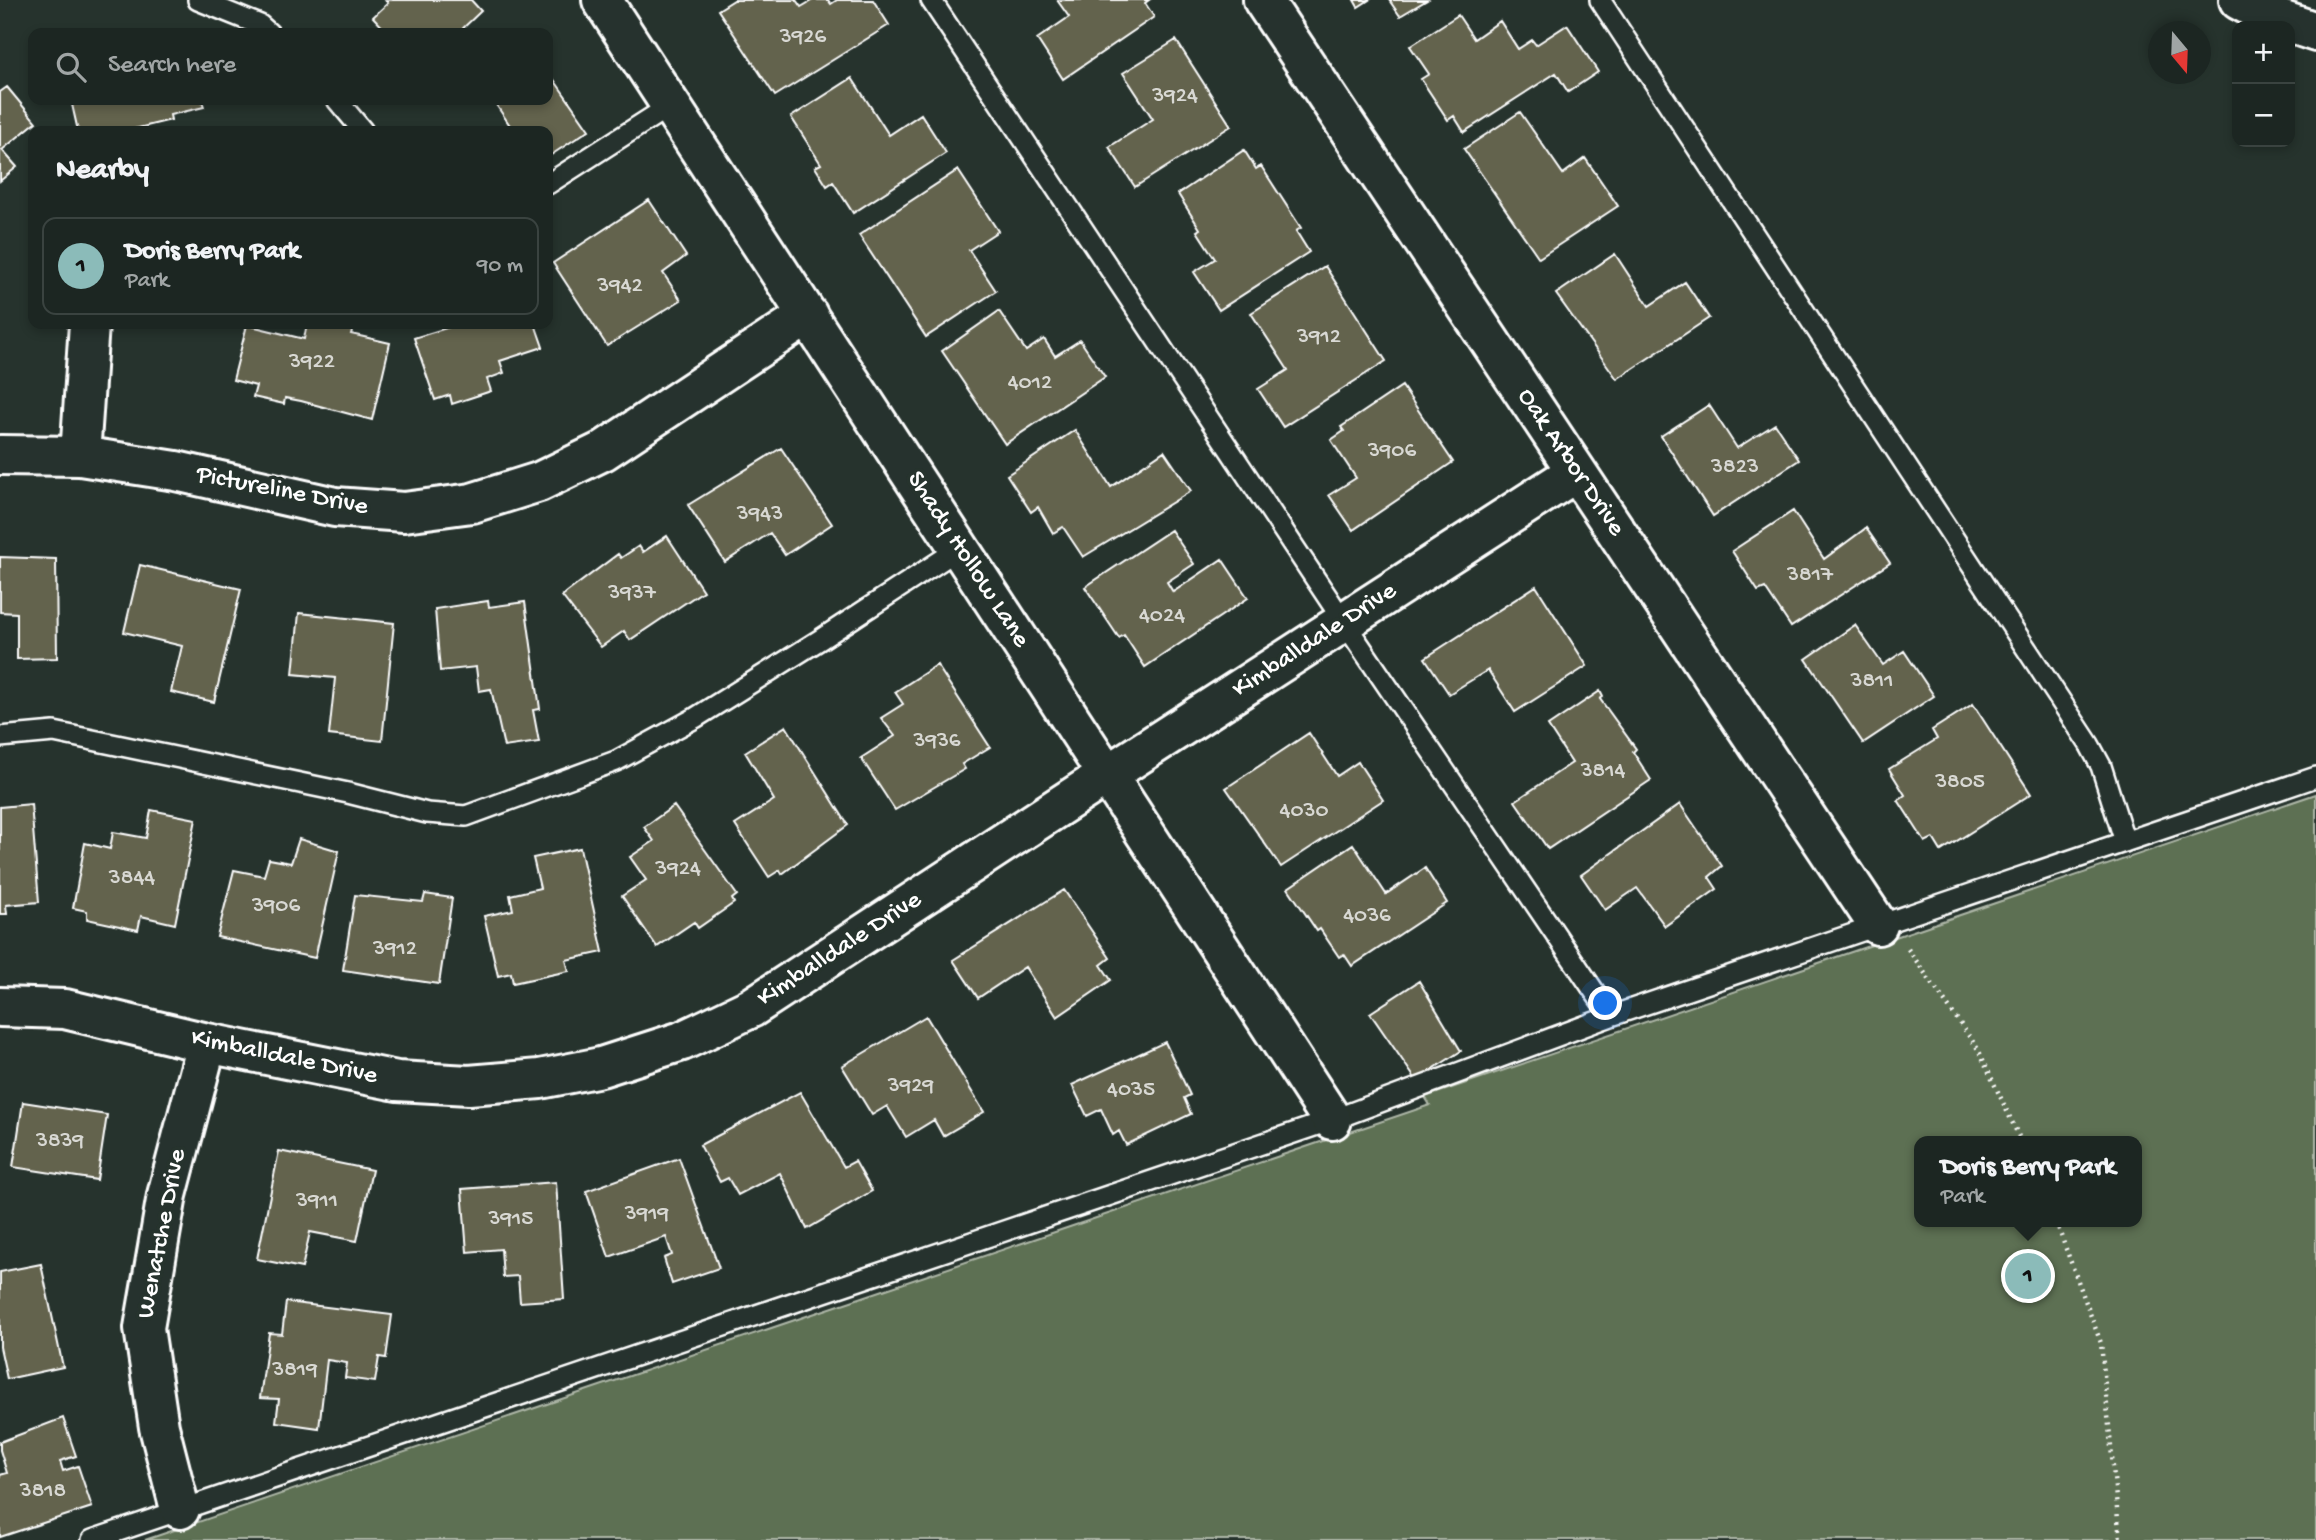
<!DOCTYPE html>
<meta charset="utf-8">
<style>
body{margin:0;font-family:"Gochi Hand",sans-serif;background:#252e2a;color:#f1f3f6}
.controls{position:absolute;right:21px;top:21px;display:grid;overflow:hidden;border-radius:14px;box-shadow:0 4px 10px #0003}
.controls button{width:63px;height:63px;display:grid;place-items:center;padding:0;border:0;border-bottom:2px solid #3a4340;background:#1c2622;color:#f1f3f6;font:35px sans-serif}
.compass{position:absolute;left:2148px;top:21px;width:63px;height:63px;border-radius:50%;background:#1c2622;box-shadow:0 4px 10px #0003;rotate:161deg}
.you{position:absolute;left:1606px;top:1004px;width:24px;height:24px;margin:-18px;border:5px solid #fff;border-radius:50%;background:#1a73e8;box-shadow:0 0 0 10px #1a73e833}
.badge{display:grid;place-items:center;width:46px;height:46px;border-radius:50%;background:#8bbbb9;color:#111;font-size:23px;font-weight:700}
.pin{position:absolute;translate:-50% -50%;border:4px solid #fff;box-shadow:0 2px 7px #0006}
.popup{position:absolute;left:1914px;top:1136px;width:228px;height:91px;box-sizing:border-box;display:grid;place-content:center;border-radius:14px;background:#1c2622;filter:drop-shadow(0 2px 5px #0005);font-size:23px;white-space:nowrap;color:#a0a5a5}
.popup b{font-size:26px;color:#f1f3f6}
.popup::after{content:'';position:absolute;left:50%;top:100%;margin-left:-14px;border:14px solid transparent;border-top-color:#1c2622}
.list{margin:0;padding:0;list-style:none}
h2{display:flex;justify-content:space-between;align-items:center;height:91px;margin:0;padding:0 28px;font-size:30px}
h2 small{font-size:23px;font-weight:400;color:#a0a5a5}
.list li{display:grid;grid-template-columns:46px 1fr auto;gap:21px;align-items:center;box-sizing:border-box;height:98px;margin:0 14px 14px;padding:0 14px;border:2px solid #3a4340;border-radius:14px}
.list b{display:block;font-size:26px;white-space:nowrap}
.list p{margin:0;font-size:23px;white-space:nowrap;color:#a0a5a5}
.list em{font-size:23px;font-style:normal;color:#a0a5a5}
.icon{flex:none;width:38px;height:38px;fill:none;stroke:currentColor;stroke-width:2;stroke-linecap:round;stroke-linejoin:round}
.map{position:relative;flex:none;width:2316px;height:1540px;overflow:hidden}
.search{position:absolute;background:#1c2622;box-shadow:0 4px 10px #0003;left:28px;top:28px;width:525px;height:77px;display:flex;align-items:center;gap:18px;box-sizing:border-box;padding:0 24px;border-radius:14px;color:#a0a5a5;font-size:26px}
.panel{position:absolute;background:#1c2622;box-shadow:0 4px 10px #0003;left:28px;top:126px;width:525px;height:203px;border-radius:14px}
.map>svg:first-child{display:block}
.green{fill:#5d6f52;stroke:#aeb7a8;stroke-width:2;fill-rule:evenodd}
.building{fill:#63634e;stroke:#fff;stroke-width:2}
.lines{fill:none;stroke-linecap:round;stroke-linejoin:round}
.service-casing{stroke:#fff;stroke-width:24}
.minor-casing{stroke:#fff;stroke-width:44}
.path{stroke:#fff;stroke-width:4.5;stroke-dasharray:2 5;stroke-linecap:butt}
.service{stroke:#26332d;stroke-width:19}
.minor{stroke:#26332d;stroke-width:38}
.labels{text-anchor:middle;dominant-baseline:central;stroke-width:7;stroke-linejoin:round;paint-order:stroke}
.number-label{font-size:23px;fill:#d8d8d3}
.street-label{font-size:26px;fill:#fff;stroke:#26332d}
</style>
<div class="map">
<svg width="2316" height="1540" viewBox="0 0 2316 1540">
<rect width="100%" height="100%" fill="#26332d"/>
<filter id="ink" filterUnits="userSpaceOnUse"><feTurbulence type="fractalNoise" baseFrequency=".0143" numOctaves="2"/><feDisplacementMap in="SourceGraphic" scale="14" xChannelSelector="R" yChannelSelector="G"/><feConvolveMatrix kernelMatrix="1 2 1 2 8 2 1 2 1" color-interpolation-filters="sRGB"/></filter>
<g filter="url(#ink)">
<path class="green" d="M2316 794V1540H145L1430 1105 1425 1097ZM1920 1141H2136V1222H1920Z"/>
<path class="building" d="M385 0H471L481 11 458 33H388L373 17 388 3Z
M734 0H796L801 7 813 0H828L831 4 837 0H873L889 25 775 96 718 10Z
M1057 0H1149L1145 3 1154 17 1063 79 1037 39 1069 17Z
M1354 0H1369L1358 7Z
M1389 0H1427L1400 16Z
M1458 15 1474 39 1500 21 1518 49 1532 40 1536 45 1567 25 1598 72 1568 92 1556 73 1464 132 1454 116 1448 120 1421 79 1429 74 1410 46Z
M1176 40 1231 126 1135 187 1109 147 1153 119 1123 73Z
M548 71 589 130 548 157V131H505L511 127 493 100H548Z
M852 78 889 135 921 114 946 153 853 213 833 182 827 186 815 167 821 164 791 117Z
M7 87 36 122 2 150 17 167 0 181V92Z
M71 100H202L204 107 170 115 171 120 126 131H78Z
M1520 112 1563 174 1585 158 1618 206 1539 258 1464 149Z
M1244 150 1256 169 1261 166 1301 228 1296 231 1309 252 1219 310 1194 272 1215 259 1197 231 1200 229 1178 194Z
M958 170 998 231 969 250 996 291 926 337 859 235Z
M649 200 686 256 663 273 681 300 607 346 553 263Z
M1615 254 1649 306 1685 282 1709 318 1617 379 1556 294Z
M1325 266 1386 361 1283 427 1258 389 1288 370 1251 313Z
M999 311 1026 351 1044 339 1055 356 1080 340 1105 377 1005 444 942 351Z
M307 324H354L351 334 390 343 372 420 301 401 285 398 284 404 253 397 256 386 233 380 247 325 304 339Z
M453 324H535L543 347 500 361 504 373 487 379 491 391 452 404 450 395 435 400 414 338 453 326Z
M1402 386 1453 462 1353 530 1329 495 1356 478 1331 440 1344 431 1341 427Z
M1709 405 1737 448 1775 424 1799 460 1713 516 1661 436Z
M1075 430 1111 487 1164 451 1191 491 1083 557 1063 527 1053 533 1038 507 1031 512 1007 475Z
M781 448 832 524 785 555 770 533 725 562 688 505Z
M1793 511 1824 559 1866 528 1890 563 1791 627 1765 588 1758 591 1732 551Z
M1171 530 1194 564 1167 582 1173 592 1222 559 1248 598 1145 667 1124 635 1119 638 1085 587Z
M667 536 703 591 630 640 624 631 601 647 562 596 618 554 621 558 639 546 643 552Z
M0 557 56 559 57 658 17 659V613L0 612Z
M140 565 241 589 214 702 171 692 182 646 124 632Z
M1536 586 1587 666 1515 712 1488 670 1449 694 1425 658Z
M488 601 489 607 525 602 540 709 533 710 539 742 504 747 491 689 479 691 476 667 440 671 435 609Z
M299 613 394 623 382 741 329 735 335 678 293 674Z
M1855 625 1883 665 1904 651 1934 696 1863 743 1806 659Z
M937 665 990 747 962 764 965 769 895 810 861 758 895 736 881 718 903 704 895 692Z
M1600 691 1603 697 1600 699 1636 749 1633 752 1651 780 1548 849 1515 801 1572 763 1548 726Z
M1973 704 2031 794 1941 851 1933 838 1925 842 1898 800 1905 795 1889 769 1937 739 1932 730Z
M786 726 848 825 782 874 780 870 769 877 735 825 774 800 745 752Z
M1309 733 1337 776 1358 762 1383 800 1281 867 1226 788Z
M31 804 39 902 6 905 7 914H0V807Z
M1680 804 1722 866 1709 877 1717 889 1665 926 1637 888 1605 910 1581 875Z
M674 806 737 895 732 899 734 903 698 928 694 922 657 947 622 896 646 880 630 857 654 841 644 827Z
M151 810 196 819 175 924 141 916 138 930 87 919V911L73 908 85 843 110 849 113 832 146 838Z
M299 839 339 851 315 958 217 937 234 870 264 876 269 859 291 863Z
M1353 844 1386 894 1425 868 1447 903 1352 966 1344 954 1339 957 1320 929 1317 931 1288 888Z
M580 848 603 952 566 960 569 971 513 983 511 973 498 976 484 916 513 910 510 895 540 888 533 858Z
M1064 890 1110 958 1101 965 1111 980 1057 1017 1025 967 978 998 953 960Z
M425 894 452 898 439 984 343 970 355 895 423 902Z
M1419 981 1461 1051 1416 1080 1370 1013Z
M926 1016 984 1112 943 1136 934 1120 906 1137 887 1106 872 1115 842 1066Z
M1165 1042 1190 1095 1184 1098 1191 1114 1126 1145 1119 1131 1113 1135 1101 1109 1087 1116 1072 1085Z
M800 1092 844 1167 855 1161 872 1191 807 1229 780 1173 738 1195 728 1178 720 1182 700 1145Z
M23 1102 107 1115 97 1180 13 1167Z
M279 1151 372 1170 357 1241 310 1232 302 1268 257 1259Z
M679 1158 719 1268 672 1284 664 1258 672 1255 666 1237 609 1257 586 1191Z
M556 1182 564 1299 520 1302 518 1276 503 1277 501 1249 467 1252 462 1189Z
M41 1264 63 1367 7 1379 0 1347V1272Z
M286 1302 392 1315 386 1358 379 1357 375 1382 345 1378 347 1363 327 1360 319 1428 276 1422 279 1399 260 1398 269 1333 282 1334Z
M63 1418 76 1456 60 1461 63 1471 78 1466 92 1507 0 1537V1475L7 1473 0 1450V1442Z"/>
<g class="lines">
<defs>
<path id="service" d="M198 0 260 25 269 33
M931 0 1344 622 1611 1016
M1600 0 2089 744 2101 766 2125 842
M337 100 363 131
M548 184 671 105
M0 737 54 732 348 793 427 813 466 816 616 761 695 718 821 639 960 548
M92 1540 1332 1120 1611 1016 2316 777"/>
<path id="minor" d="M602 0 1332 1120
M1263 0 1878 925
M2239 0 2269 16 2316 32
M0 455 80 456 176 471 335 507 404 512 472 503 539 482 603 451 808 315
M80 456 89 324
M0 1007 65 1009 207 1043 397 1081 469 1085 540 1079 601 1067 682 1041 751 1008 1107 775 1576 472
M180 1509 159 1427 144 1328 167 1195 207 1043"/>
</defs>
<use href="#service" class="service-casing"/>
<use href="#minor" class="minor-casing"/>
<path class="path" d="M1908 949 1978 1049 2021 1141
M2056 1222 2101 1343 2120 1540"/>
<use href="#service" class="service"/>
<use href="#minor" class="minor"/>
</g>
</g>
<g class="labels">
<g class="number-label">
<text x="803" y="37">3926</text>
<text x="1175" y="96">3924</text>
<text x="620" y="286">3942</text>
<text x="1319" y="337">3912</text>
<text x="312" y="362">3922</text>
<text x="1030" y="383">4012</text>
<text x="1392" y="451">3906</text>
<text x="1735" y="467">3823</text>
<text x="760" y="514">3943</text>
<text x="1810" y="575">3817</text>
<text x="632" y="593">3937</text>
<text x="1162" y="616">4024</text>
<text x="1872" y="681">3811</text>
<text x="937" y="741">3936</text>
<text x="1603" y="771">3814</text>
<text x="1960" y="782">3805</text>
<text x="1304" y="811">4030</text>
<text x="678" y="869">3924</text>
<text x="132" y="878">3844</text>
<text x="276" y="906">3906</text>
<text x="1367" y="916">4036</text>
<text x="395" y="949">3912</text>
<text x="911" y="1086">3929</text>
<text x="1131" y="1090">4035</text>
<text x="60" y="1141">3839</text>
<text x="317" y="1201">3911</text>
<text x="647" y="1214">3919</text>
<text x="511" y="1219">3915</text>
<text x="295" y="1370">3819</text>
<text x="43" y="1491">3818</text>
</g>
<g class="street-label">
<text transform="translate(1570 463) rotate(56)">Oak Arbor Drive</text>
<text transform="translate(282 492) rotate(11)">Pictureline Drive</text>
<text transform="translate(967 560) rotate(57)">Shady Hollow Lane</text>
<text transform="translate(1315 641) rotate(-33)">Kimballdale Drive</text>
<text transform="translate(840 950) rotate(-33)">Kimballdale Drive</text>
<text transform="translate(284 1058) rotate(12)">Kimballdale Drive</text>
<text transform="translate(163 1234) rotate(-79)">Wenatche Drive</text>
</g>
</g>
</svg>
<div class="controls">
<button>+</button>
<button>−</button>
</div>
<svg class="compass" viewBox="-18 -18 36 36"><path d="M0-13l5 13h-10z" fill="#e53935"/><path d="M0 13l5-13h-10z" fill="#a0a5a5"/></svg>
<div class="you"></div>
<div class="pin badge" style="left:2028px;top:1276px">1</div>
<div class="popup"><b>Doris Berry Park</b>Park</div>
<div class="search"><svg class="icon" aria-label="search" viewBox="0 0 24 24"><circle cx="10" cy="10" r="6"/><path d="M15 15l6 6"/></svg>Search here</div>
<section class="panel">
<h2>Nearby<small></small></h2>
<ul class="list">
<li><span class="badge">1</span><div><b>Doris Berry Park</b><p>Park</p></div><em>90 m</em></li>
</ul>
</section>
</div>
